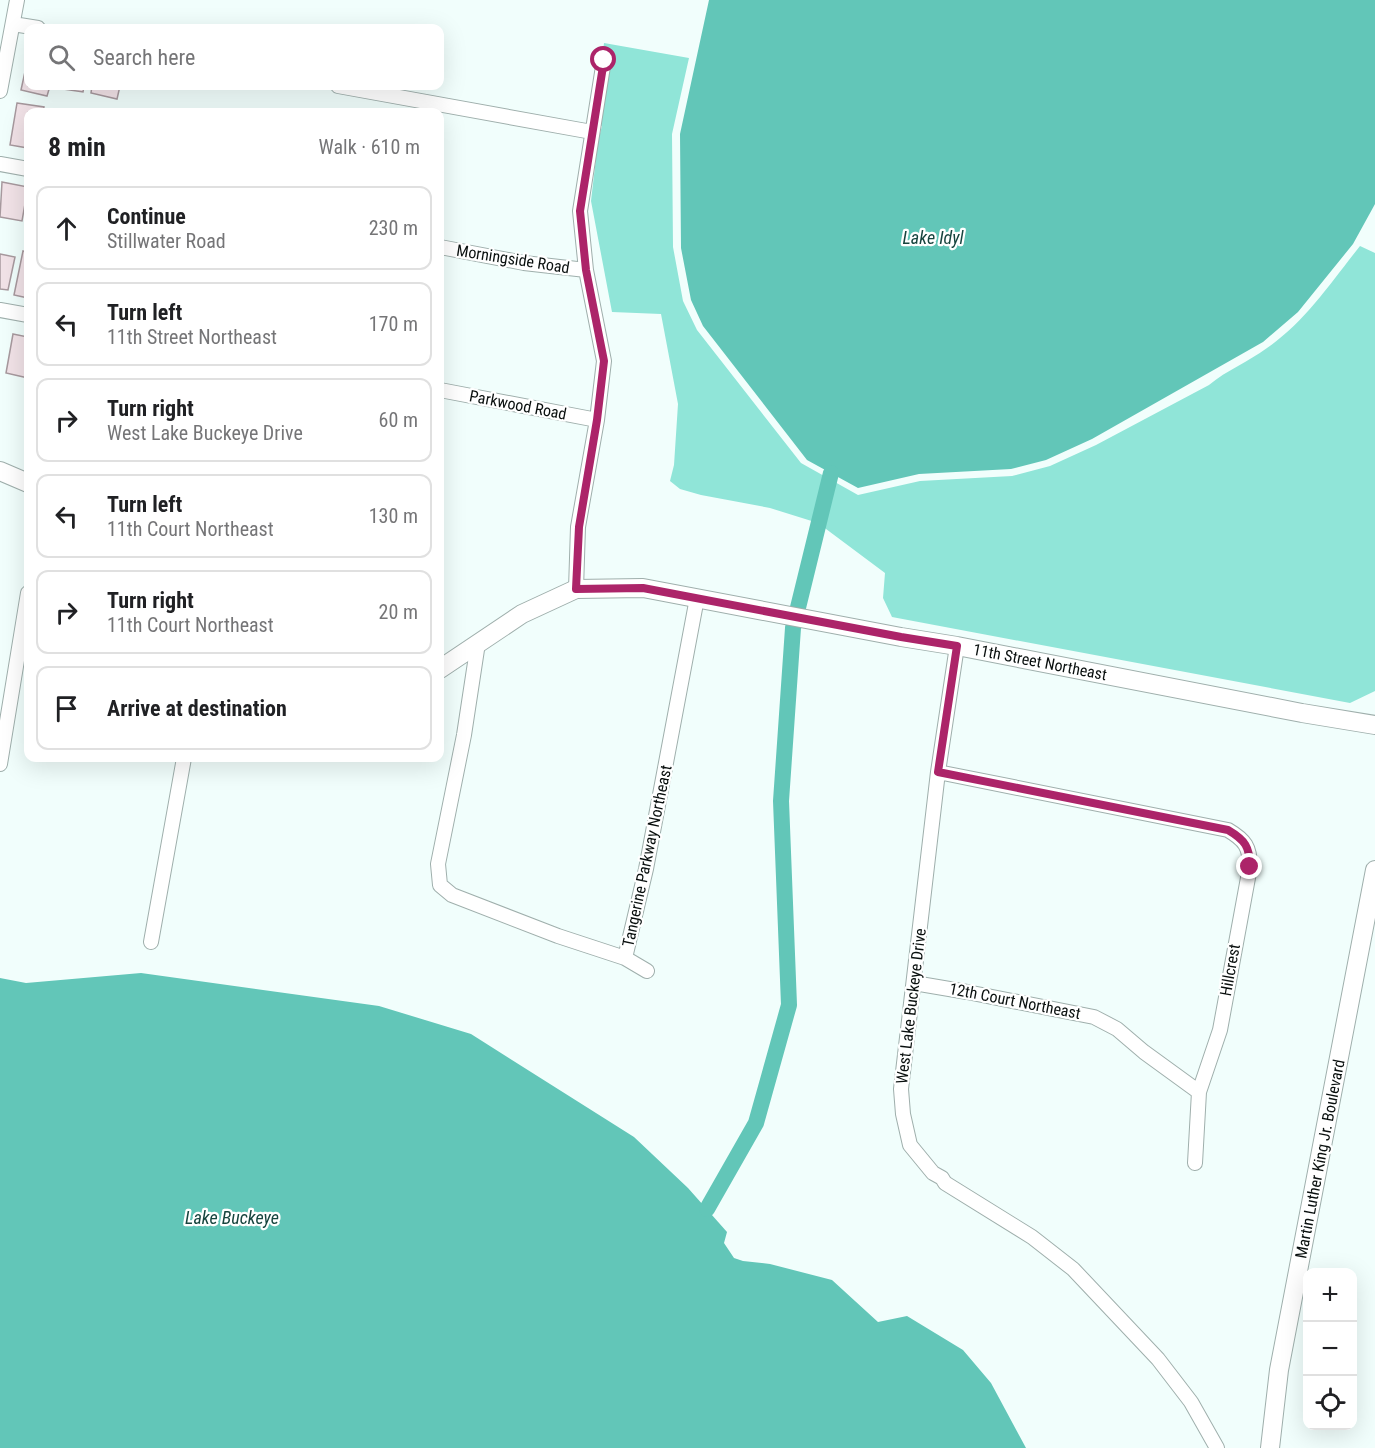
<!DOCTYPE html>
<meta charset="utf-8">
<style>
body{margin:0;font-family:"Roboto Condensed",sans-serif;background:#f2f2f2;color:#202124}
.controls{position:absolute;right:18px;bottom:18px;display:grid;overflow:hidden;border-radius:12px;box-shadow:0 6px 24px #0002}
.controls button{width:54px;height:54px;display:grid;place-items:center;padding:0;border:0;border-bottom:2px solid #e0e0e0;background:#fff;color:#202124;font:30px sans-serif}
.stop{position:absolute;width:18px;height:18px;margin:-14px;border:4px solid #ac2469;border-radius:50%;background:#fff}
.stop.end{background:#ac2469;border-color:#fff;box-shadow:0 2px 6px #0008}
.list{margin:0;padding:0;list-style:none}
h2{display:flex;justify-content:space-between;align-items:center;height:78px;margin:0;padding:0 24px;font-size:26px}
h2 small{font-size:20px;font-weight:400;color:#757577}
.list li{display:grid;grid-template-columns:39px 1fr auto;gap:18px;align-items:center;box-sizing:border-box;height:84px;margin:0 12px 12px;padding:0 12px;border:2px solid #e0e0e0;border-radius:12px}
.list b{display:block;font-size:22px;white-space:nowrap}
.list p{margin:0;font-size:20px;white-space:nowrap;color:#757577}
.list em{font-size:20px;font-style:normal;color:#757577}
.icon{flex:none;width:33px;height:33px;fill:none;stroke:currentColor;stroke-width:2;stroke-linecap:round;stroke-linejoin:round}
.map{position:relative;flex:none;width:1375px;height:1448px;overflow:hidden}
.search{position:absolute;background:#fff;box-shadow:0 6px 24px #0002;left:24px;top:24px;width:420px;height:66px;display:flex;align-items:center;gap:15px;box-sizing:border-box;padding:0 21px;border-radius:12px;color:#757577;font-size:22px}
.panel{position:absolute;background:#fff;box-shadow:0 6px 24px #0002;left:24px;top:108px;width:420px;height:654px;border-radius:12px}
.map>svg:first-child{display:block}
.green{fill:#90e5d8}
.water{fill:#62c6b8}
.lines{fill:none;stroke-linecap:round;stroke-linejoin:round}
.canal{stroke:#62c6b8;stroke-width:16}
.building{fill:#f1e2e7;stroke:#a7999e;stroke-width:1.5}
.street-casing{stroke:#9fafac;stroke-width:16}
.secondary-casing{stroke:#9fafac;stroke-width:20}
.street{stroke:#fff;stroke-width:14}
.secondary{stroke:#fff;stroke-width:18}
.route{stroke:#ac2469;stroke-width:8}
.labels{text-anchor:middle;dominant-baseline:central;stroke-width:4.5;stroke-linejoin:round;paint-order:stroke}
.street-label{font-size:16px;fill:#090f0e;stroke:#fff}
.water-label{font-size:18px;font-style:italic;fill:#16443e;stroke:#fff}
</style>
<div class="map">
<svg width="1375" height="1448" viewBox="0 0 1375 1448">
<rect width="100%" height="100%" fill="#f1fefc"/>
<path class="green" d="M604 43 689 58 672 134 673 247 683 301 697 330 801 463 858 495 920 481 1012 476 1050 466 1096 445 1209 385C1227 370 1248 362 1267 348 1305 322 1332 281 1360 246L1375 253V691L1350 703 892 617 883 598 885 573 818 523 770 508 701 495 680 489 670 481 674 465 678 404 661 314 612 312 591 201 598 141 602 126 599 125V81Z"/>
<path class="water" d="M709 0H1375V204L1353 244 1298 312 1263 342 1092 439 1046 460 1011 469 919 474 858 488 807 460 703 326 691 300 681 248 680 134Z
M141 973 379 1006 471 1034 634 1137 688 1188 727 1232 724 1243 734 1258 743 1261 770 1264 832 1280 878 1322 907 1316 963 1350 991 1383 1026 1448H0V978L26 983Z"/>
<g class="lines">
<path class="canal" d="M707 1209 756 1123 789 1005 781 801 793 628 831 473"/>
</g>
<path class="building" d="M28 58V86H50L47 96 21 90Z
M57 86H84L83 92 57 88Z
M92 86H120L117 99 91 93Z
M17 103 44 107 43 112H28V148L10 145Z
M2 182 28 187 22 221 0 217Z
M23 251 28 252V298L14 295Z
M0 254 15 257 8 290 0 289Z
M13 334 28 337V378L6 373Z"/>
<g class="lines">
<defs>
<path id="street" d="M13 24 38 28
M338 86 592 132
M0 91 17 0
M0 164 28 169
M440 247 524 263 586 270
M0 310 28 315
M440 390 597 420
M576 589 578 527 597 420 604 361 586 270 580 211 604 60
M478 643 464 735 438 864 440 885 452 895 558 936 625 958 647 971
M957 646 938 772 901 1089 903 1114 910 1145 933 1173 942 1178 945 1183 1032 1237 1073 1269 1158 1359 1191 1402 1217 1448
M0 764 28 593
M938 772 1228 830C1245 840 1250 847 1250 867L1220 1030 1199 1092 1195 1163
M151 942 184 758
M625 958 646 869 697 598
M914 983 967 992 1094 1017 1117 1029 1144 1052 1199 1092"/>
<path id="secondary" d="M0 471 28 483
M440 669 522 614 576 589 643 588 901 637 957 646 1302 713 1375 725
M1270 1448 1279 1370 1375 870"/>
</defs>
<use href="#street" class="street-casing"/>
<use href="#secondary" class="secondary-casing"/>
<use href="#street" class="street"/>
<use href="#secondary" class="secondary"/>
</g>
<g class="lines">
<path class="route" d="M604 60 580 211 586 270 604 361 597 420 579 527 576 589 643 588 901 637 957 646 938 772 1228 830C1245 840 1250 847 1250 867"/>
</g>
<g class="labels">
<g class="street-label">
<text transform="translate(513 259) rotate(9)">Morningside Road</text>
<text transform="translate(518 405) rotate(11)">Parkwood Road</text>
<text transform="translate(1040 662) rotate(11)">11th Street Northeast</text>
<text transform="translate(647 856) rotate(-78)">Tangerine Parkway Northeast</text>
<text transform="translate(1230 970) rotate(-80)">Hillcrest</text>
<text transform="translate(1015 1001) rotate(11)">12th Court Northeast</text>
<text transform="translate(911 1006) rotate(-83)">West Lake Buckeye Drive</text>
<text transform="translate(1320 1159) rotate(-79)">Martin Luther King Jr. Boulevard</text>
</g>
<g class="water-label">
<text x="933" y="237">Lake Idyl</text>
<text x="232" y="1217">Lake Buckeye</text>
</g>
</g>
</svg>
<div class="controls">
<button>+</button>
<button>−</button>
<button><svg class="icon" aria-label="locate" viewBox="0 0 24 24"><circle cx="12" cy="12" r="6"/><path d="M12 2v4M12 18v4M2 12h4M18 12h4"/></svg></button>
</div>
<div class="stop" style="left:604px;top:60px"></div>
<div class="stop end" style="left:1250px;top:867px"></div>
<div class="search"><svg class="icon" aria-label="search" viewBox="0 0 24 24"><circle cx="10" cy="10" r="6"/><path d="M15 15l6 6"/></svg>Search here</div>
<section class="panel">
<h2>8 min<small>Walk · 610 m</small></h2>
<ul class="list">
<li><svg class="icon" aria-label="ahead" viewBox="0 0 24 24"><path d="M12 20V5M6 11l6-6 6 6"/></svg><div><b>Continue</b><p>Stillwater Road</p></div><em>230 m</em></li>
<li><svg class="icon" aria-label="left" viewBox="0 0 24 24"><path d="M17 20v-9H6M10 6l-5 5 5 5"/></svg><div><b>Turn left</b><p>11th Street Northeast</p></div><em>170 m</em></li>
<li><svg class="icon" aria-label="right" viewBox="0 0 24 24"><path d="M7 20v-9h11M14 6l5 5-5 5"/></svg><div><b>Turn right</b><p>West Lake Buckeye Drive</p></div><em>60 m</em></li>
<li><svg class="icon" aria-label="left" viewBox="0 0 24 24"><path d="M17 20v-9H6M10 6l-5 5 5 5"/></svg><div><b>Turn left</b><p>11th Court Northeast</p></div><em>130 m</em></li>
<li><svg class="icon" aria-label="right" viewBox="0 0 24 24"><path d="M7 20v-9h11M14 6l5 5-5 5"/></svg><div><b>Turn right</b><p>11th Court Northeast</p></div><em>20 m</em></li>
<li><svg class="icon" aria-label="arrive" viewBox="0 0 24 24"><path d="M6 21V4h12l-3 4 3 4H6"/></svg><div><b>Arrive at destination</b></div></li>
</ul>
</section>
</div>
